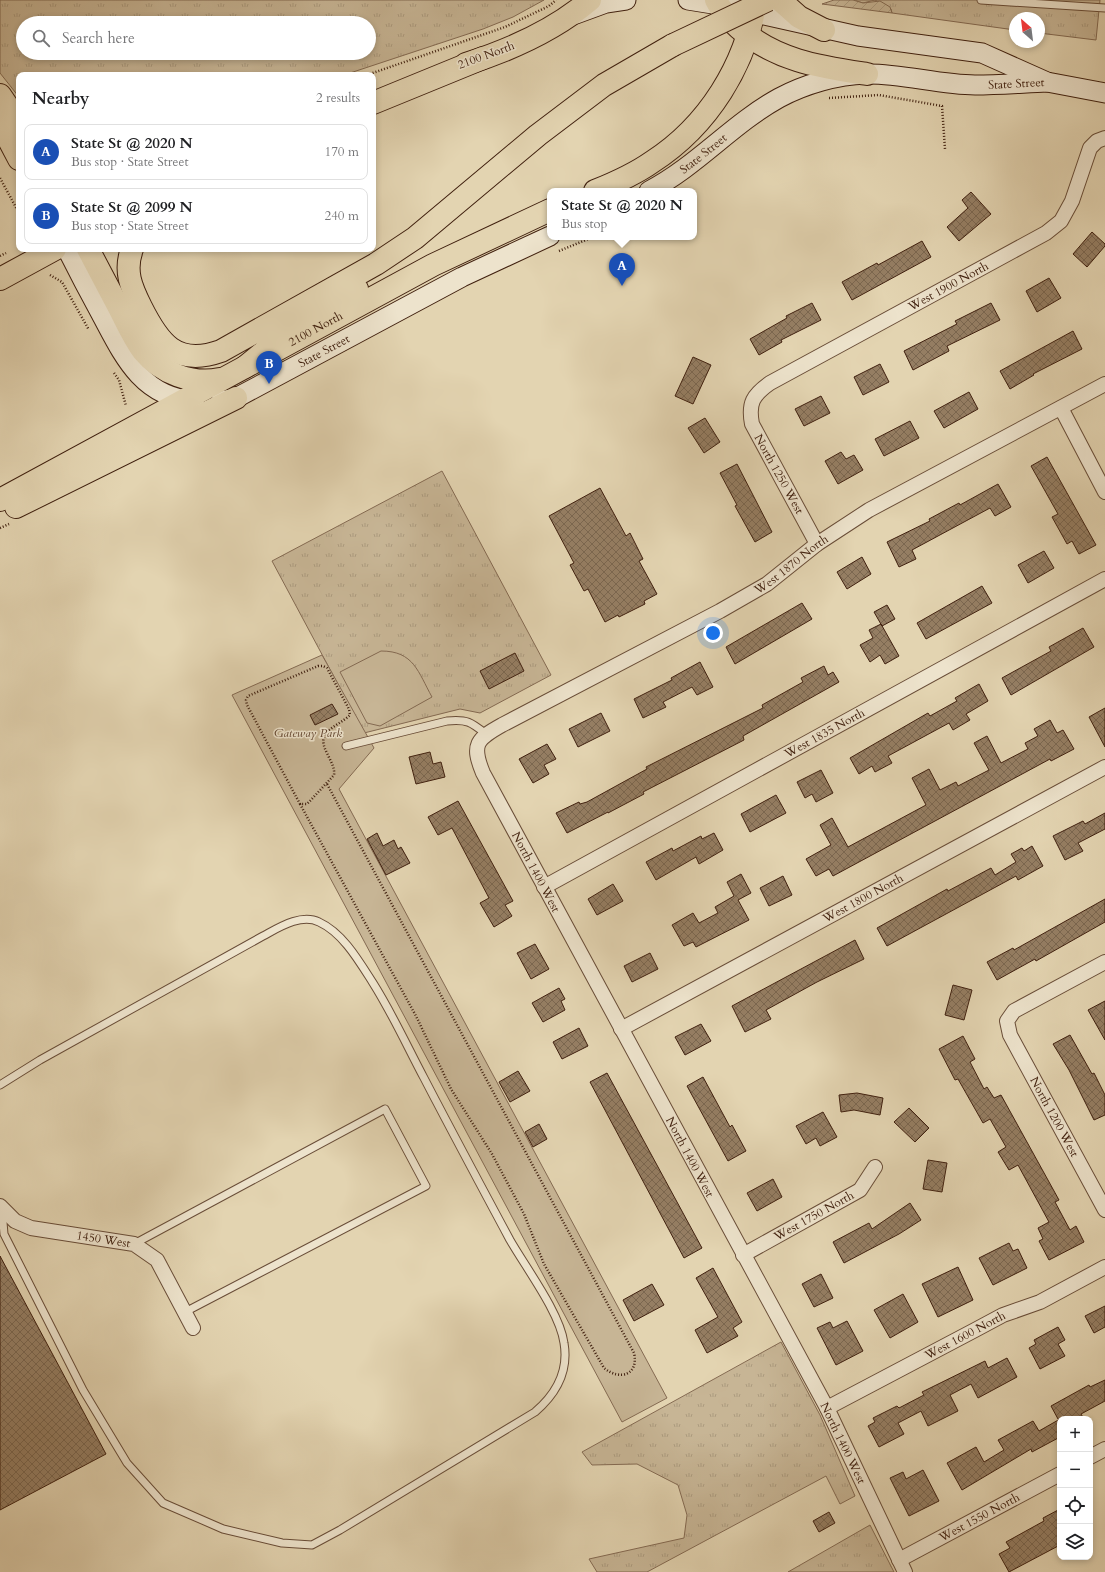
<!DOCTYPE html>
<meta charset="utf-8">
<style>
body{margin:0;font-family:Cardo,serif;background:#f2f2f2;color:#202124}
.controls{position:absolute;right:12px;bottom:12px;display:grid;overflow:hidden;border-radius:8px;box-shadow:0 2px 6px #0003}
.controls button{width:36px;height:36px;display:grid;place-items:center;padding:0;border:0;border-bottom:1px solid #e0e0e0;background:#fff;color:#202124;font:20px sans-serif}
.compass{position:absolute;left:1009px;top:12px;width:36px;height:36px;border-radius:50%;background:#fff;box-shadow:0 2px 6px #0003;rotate:332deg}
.you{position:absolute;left:713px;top:633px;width:14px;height:14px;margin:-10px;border:3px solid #fff;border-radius:50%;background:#1a73e8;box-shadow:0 0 0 6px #1a73e833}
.badge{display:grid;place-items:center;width:26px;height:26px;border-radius:50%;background:#d93025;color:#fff;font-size:13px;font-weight:700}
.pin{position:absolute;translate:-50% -33px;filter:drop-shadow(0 1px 2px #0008)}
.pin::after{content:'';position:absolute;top:21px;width:14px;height:12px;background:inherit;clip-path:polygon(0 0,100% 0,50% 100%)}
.popup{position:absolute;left:547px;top:188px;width:150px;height:52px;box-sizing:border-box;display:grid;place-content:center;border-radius:8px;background:#fff;filter:drop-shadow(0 1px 3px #0005);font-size:13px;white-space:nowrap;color:#757577}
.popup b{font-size:15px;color:#202124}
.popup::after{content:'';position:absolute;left:50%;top:100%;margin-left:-8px;border:8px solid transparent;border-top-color:#fff}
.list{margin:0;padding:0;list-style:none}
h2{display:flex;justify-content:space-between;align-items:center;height:52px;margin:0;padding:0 16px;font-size:17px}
h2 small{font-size:13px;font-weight:400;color:#757577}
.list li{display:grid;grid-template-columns:26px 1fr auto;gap:12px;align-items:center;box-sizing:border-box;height:56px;margin:0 8px 8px;padding:0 8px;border:1px solid #e0e0e0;border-radius:8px}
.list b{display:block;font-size:15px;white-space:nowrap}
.list p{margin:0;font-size:13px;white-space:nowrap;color:#757577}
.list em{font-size:13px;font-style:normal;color:#757577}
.icon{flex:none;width:22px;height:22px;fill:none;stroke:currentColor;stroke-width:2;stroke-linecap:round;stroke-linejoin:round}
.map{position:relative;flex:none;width:1105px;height:1572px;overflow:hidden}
.search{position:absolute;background:#fff;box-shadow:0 2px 6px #0003;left:16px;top:16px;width:360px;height:44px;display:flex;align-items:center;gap:10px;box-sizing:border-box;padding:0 14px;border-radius:22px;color:#757577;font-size:15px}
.panel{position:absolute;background:#fff;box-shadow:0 2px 6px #0003;left:16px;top:72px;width:360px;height:180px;border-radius:8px}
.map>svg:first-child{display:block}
.grass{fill:url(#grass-tufts);stroke:#846a52;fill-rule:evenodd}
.park{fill:#c7b595;stroke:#846a52}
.garden{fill:url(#garden-furrows);stroke:#846a52}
.building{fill:url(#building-cross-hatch);stroke:#40200f}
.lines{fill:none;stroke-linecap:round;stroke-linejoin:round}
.service-casing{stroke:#694d38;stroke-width:9}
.minor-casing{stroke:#694d38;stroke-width:16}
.secondary-casing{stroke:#40200f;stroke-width:21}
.trunk-casing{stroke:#40200f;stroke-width:24}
.motorway-casing{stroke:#40200f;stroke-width:24}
.path{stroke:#40200f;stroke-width:2.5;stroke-dasharray:1 2;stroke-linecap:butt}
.service{stroke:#ede3cc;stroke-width:7}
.minor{stroke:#ede3cc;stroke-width:14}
.secondary{stroke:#ede3cc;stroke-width:19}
.trunk{stroke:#e3d4b1;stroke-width:22}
.motorway{stroke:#e3d4b1;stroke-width:22}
.motorway-bridge-casing{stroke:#40200f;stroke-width:24;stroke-linecap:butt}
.motorway-bridge{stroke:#e3d4b1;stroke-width:22}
.labels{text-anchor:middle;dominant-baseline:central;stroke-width:3;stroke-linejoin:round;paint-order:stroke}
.street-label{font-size:12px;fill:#40200f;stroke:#ede3cc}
.park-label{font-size:12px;font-style:italic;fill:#624530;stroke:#ede3cc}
</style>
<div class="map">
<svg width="1105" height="1572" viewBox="0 0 1105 1572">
<defs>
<pattern id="grass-tufts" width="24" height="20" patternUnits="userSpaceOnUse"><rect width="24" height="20" fill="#c7b595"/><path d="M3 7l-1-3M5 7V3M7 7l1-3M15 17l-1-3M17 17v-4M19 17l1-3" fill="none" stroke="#ac9b7f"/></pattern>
<pattern id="garden-furrows" width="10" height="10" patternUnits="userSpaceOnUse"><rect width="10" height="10" fill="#c7b595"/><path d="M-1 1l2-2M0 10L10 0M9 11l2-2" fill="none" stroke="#ac9b7f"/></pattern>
<pattern id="building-cross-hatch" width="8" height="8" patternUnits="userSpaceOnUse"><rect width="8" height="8" fill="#957e63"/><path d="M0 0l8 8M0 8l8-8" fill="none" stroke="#7b6750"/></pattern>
</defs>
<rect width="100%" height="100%" fill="#e3d4b1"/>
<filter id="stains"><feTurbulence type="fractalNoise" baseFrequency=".005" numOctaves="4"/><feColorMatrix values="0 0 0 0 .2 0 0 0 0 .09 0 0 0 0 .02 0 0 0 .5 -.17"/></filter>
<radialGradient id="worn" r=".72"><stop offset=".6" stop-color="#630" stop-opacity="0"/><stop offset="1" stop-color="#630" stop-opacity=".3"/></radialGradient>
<path class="grass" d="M0 0H544L513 17 483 29 344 75H19V97L0 73ZM23 23H369V53H23Z
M853 0H1100L1096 40 1039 33V18H1015V30L892 13 891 9 875 0 863 3Z
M442 471 551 675 480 713 460 709 364 733 272 561Z
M781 1342 820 1415 855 1496 840 1504 826 1476 647 1572H597L589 1559 684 1538 687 1515 678 1485 637 1464 592 1465 582 1452Z
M870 1525 894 1572H788Z"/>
<path class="park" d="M381 651C414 651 418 672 432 697L380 726 367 723 340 672Z
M322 655 374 748 339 789 667 1398 622 1422 232 695Z"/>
<path class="garden" d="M834 0H853L863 3 880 1 890 7 892 13 822 4Z"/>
<path class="building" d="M971 192 991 214 959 241 947 227 968 208 962 200Z
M1092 232 1105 244V246L1087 267 1073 254Z
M922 241 931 257 852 300 842 282 877 263 878 265Z
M1049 278 1061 298 1037 312 1026 291Z
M812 303 821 320 781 340 782 342 759 355 750 339 787 318 786 316Z
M991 303 1000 320 947 346 949 351 913 370 904 351 957 324 955 321Z
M1073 331 1082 349 1033 374 1034 375 1010 389 1000 371Z
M693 357 711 365 693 404 675 396Z
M880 364 889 382 863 395 854 377Z
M969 392 978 409 944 428 934 411Z
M821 396 830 413 804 426 795 409Z
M705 418 720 442 704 453 688 428Z
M910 421 919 438 884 456 875 439Z
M841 452 846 459 854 455 863 470 838 484 825 461Z
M1047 457 1096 545 1079 554 1072 541 1067 544 1052 517 1058 514 1031 466Z
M737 464 772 532 755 542 735 506 737 505 720 473Z
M998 484 1011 507 995 516 990 508 912 550 916 559 899 567 887 542 930 521 929 519 959 503 960 505Z
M600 488 626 536 630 533 643 559 639 561 657 594 644 601 645 604 619 617 618 615 605 622 588 589 584 591 570 565 574 563 549 516Z
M1044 551 1054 568 1028 583 1018 565Z
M862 557 871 574 847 589 837 572Z
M982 586 992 603 926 639 917 623Z
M802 603 812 619 735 664 726 647Z
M887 605 895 619 882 626 874 612Z
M881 624 899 656 885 664 880 655 870 662 860 645 873 638 869 630Z
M1083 628 1094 647 1011 695 1002 678 1051 651 1049 647Z
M515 653 524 671 489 689 480 671Z
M700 662 713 687 697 695 692 687 663 702 666 707 643 718 634 699 672 680 671 678Z
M824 666 828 675 833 672 839 682 743 736 744 740 643 792 644 794 608 813V812L567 833 556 813 579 802 580 804 587 802 647 769 646 767 763 708 762 705 803 682 801 678Z
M979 684 988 701 966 714 970 720 953 730 949 723 888 756 892 763 875 772 872 766 859 774 850 758 928 713 930 716 957 701 955 698Z
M332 704 338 714 315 725 310 715Z
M1105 708V747L1089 717Z
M601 713 610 731 578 747 569 729Z
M1050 720 1057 733 1063 730 1074 749 1051 761 1050 759 833 876 829 869 816 876 806 859 831 845 820 825 832 818 848 847 926 805 912 778 929 769 940 790 956 782 958 786 989 770 974 743 987 736 1001 763 1028 749 1025 743 1038 736 1034 729Z
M547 744 556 759 544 765 549 774 533 783 519 759Z
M430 752 433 764 441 762 445 777 416 784 409 757Z
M821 770 833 793 816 802 812 794 805 798 797 782Z
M776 795 786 813 750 832 741 814Z
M458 801 513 901 505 905 512 916 494 927 480 903 489 898 452 828 438 835 428 817Z
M1105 813V829L1078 843 1083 851 1065 860 1053 836 1083 821 1085 824Z
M377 833 383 846 394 840 398 849 401 847 410 863 386 875 367 839Z
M714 833 723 850 699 864 696 857 656 880 646 862 672 848 673 851 701 836 702 839Z
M1032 846 1043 866 1018 880 1016 876 887 946 877 928 947 889 948 891 991 868 995 875 1016 862 1011 854 1022 848 1024 851Z
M741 874 751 893 738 900 749 920 696 947 693 942 684 946 672 925 693 913 699 923 718 913 715 907 734 896 727 882Z
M783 876 792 895 769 906 760 888Z
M613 884 623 901 597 915 588 899Z
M1105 899V922L1036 961 1035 959 997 980 987 962 1013 948 1014 950Z
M855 940 864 959 817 982 766 1010 771 1019 745 1032 732 1006Z
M535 944 549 969 531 979 517 953Z
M650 953 658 969 632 982 624 966Z
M953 985 972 990 964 1020 945 1015Z
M559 988 565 999 561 1001 565 1010 543 1022 532 1003Z
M1105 1001V1040L1088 1010Z
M701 1024 711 1041 685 1055 675 1037Z
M579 1028 588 1046 562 1059 553 1042Z
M1070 1035 1092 1074 1094 1073 1105 1095V1115L1094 1120 1069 1070 1053 1044Z
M963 1036 975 1059 970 1062 984 1089 987 1087 994 1098 1001 1095 1059 1200 1055 1202 1070 1230 1076 1226 1084 1242 1049 1260 1039 1241 1043 1239 1038 1228 1049 1222 1018 1165 1009 1170 998 1152 1006 1147 990 1119 983 1123 958 1079 955 1080 939 1049Z
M518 1071 530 1091 510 1102 499 1082Z
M607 1073 702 1248 684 1258 590 1082Z
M703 1077 730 1127 732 1125 746 1151 728 1161 687 1086Z
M857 1093 883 1098 880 1115 854 1110 841 1112 839 1095Z
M909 1108 929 1128 915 1142 894 1122Z
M823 1112 837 1137 820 1146 816 1138 806 1144 796 1126Z
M539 1124 547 1139 533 1147 525 1132Z
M928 1160 947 1163 942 1192 923 1189Z
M773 1179 782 1197 757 1211 747 1193Z
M910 1203 921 1220 899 1234 844 1263 833 1242 869 1223 872 1229Z
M1009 1243 1013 1251 1018 1249 1027 1268 993 1285 979 1258Z
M0 1256 106 1454 0 1510Z
M958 1267 973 1300 938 1317 922 1284Z
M713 1268 742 1322 733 1328 738 1336 707 1353 695 1330 718 1317 696 1278Z
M821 1274 833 1298 814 1307 802 1284Z
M652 1284 664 1305 634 1321 623 1300Z
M903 1294 918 1322 890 1338 874 1310Z
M1105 1306V1327L1094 1333 1085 1316Z
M847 1321 863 1351 836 1365 817 1328 830 1322 833 1328Z
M1058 1327 1065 1340 1058 1344 1065 1356 1040 1369 1029 1348 1036 1344 1034 1340Z
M1007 1358 1017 1377 978 1398 971 1384 950 1395 958 1411 928 1426 921 1411 898 1423 904 1434 879 1447 868 1426 875 1422 873 1418 897 1406 899 1408 924 1395 922 1392 985 1361 988 1368Z
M1105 1380V1401L1081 1414 1084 1419H1060V1437L1032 1452 1031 1449 962 1490 947 1463 976 1447 984 1462 1004 1450 998 1440 1033 1421 1039 1431 1060 1419H1058L1051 1406 1089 1385 1090 1387Z
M923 1470 939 1501 909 1516 890 1478 903 1472 906 1479Z
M1060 1509V1545L1009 1572 999 1554 1010 1548 1006 1542 1044 1521 1043 1518Z
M829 1512 835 1523 819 1532 813 1521Z"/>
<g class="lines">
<defs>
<path id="service" d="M981 0 1105 8
M346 746 447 721C467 719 471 722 486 734
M0 1085 40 1060 263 936C278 928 301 913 319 922 343 933 359 961 373 983 392 1013 407 1046 424 1078 452 1132 481 1186 510 1240 526 1268 560 1313 564 1343 569 1372 556 1394 535 1412L340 1530 312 1545 282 1543 223 1529 163 1503 127 1463 83 1390 4 1234 2 1210
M134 1244 385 1109 426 1186 185 1312"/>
<g id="minor">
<path d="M1061 408 1105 492"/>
<path id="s1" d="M817 544 752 424C748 403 753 395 770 383L1046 233 1061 221 1072 201 1090 148 1097 141 1105 138"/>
<path id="s2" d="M544 887 1105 579"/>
<path id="s3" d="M1105 962 1014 1011 1007 1021 1010 1035 1105 1210"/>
<path id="s4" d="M621 1029 1105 767"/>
<path id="s5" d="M0 1206 15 1221 31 1228 134 1244 157 1260 193 1328"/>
<path id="s6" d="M743 1255 860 1190 875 1167"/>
<path id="s7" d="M827 1408 975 1330 1003 1315 1040 1302 1105 1267"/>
<path d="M1090 1457 1105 1449"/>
<path id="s8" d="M899 1560 1060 1474"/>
<path id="s9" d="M905 1572 827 1408 483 773C471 744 477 739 502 725L720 611 767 584 817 544 869 510 1105 384"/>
</g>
<g id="secondary">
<path d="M688 0 719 5 858 36 982 53 1047 82 1105 93"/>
<path d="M576 14 606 3 626 0"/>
<path id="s10" d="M649 191C697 166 732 124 779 98 805 84 837 75 866 74 900 73 940 85 975 85 999 85 1023 83 1047 82"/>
<path d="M67 249C78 271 89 292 101 314 123 355 141 397 194 401"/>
<path id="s11" d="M221 401 236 398 462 277 550 236"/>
</g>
<g id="trunk">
<path d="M716 0C721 11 730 20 739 28 776 61 821 67 867 74"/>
<path d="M780 0 799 17 824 30"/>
<path d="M466 64C510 50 555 30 590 0"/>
<path d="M0 95 19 123"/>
<path d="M0 123 19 159"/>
<path d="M595 191C615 183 635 174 652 162 708 126 746 65 756 0"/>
<path d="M88 249C98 268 108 287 118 306 126 321 133 338 143 351 161 373 192 385 220 379"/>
<path d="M0 279 55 249"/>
<path id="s12" d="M0 500 433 265 550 210"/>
<path d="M16 507 236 398"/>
</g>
<path id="motorway" d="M373 103 483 58
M132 249C124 271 131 287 141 307 159 343 176 367 221 351L376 264 415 238 538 135 604 85 673 45
M245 367 286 334 357 289"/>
</defs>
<use href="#service" class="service-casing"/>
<use href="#minor" class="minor-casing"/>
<use href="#secondary" class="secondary-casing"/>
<use href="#trunk" class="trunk-casing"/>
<use href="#motorway" class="motorway-casing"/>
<path class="path" d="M367 75 505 27 549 6 556 0
M829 98 879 95 942 106 945 149
M0 178 19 213
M559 251 593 237
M0 256 6 253
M50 275 62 282 89 330
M114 373 119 380 126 406
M0 528 9 524
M318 666H323L327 668 349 709 350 715C343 722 330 727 325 735 318 747 336 762 334 775L310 801 307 804H300L247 705 246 700 248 696Z
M300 804 416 1016 451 1089 492 1154 524 1214 544 1264 604 1368C620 1381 639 1375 634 1353L327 784"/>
<use href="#service" class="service"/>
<use href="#minor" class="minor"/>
<use href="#secondary" class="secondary"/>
<use href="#trunk" class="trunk"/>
<use href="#motorway" class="motorway"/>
<defs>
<path id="motorway-bridge" d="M673 45 768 0"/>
</defs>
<use href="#motorway-bridge" class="motorway-bridge-casing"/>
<use href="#motorway-bridge" class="motorway-bridge"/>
</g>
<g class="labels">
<g class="street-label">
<text transform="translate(486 55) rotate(-20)">2100 North</text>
<text stroke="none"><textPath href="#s10" startOffset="402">State Street</textPath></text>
<text stroke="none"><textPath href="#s10" startOffset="66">State Street</textPath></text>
<text stroke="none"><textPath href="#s1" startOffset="388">West 1900 North</textPath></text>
<text stroke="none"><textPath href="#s12" startOffset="359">2100 North</textPath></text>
<text stroke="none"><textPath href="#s11" startOffset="115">State Street</textPath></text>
<text transform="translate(779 474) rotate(61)">North 1250 West</text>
<text stroke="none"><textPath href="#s9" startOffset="1296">West 1870 North</textPath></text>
<text stroke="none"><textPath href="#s2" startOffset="320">West 1835 North</textPath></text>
<text transform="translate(536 872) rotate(62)">North 1400 West</text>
<text stroke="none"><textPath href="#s4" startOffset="275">West 1800 North</textPath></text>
<text stroke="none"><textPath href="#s3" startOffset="223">North 1200 West</textPath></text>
<text transform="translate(690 1157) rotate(62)">North 1400 West</text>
<text stroke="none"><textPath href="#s6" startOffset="81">West 1750 North</textPath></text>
<text stroke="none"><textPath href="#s5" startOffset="112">1450 West</textPath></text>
<text stroke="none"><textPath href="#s7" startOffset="156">West 1600 North</textPath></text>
<text transform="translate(843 1443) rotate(64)">North 1400 West</text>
<text stroke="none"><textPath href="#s8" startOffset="91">West 1550 North</textPath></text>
</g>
<g class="park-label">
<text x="308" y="733">Gateway Park</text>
</g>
</g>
<rect width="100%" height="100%" filter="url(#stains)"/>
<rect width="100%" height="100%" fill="url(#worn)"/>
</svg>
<div class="controls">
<button>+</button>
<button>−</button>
<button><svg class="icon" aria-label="locate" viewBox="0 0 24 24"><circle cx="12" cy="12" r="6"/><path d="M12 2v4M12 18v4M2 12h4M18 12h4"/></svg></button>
<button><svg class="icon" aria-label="layers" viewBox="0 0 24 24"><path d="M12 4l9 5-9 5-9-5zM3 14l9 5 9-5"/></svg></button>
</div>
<svg class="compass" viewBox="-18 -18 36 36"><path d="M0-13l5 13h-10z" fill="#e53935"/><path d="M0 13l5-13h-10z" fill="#757577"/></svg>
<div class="you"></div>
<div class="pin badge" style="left:622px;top:286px;background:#1a4fb4">A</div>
<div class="popup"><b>State St @ 2020 N</b>Bus stop</div>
<div class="pin badge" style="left:269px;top:384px;background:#1a4fb4">B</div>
<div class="search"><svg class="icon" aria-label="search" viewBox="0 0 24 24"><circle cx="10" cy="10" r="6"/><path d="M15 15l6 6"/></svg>Search here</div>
<section class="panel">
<h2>Nearby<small>2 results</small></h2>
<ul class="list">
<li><span class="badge" style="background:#1a4fb4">A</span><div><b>State St @ 2020 N</b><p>Bus stop · State Street</p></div><em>170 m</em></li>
<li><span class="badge" style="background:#1a4fb4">B</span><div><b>State St @ 2099 N</b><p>Bus stop · State Street</p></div><em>240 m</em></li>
</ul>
</section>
</div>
